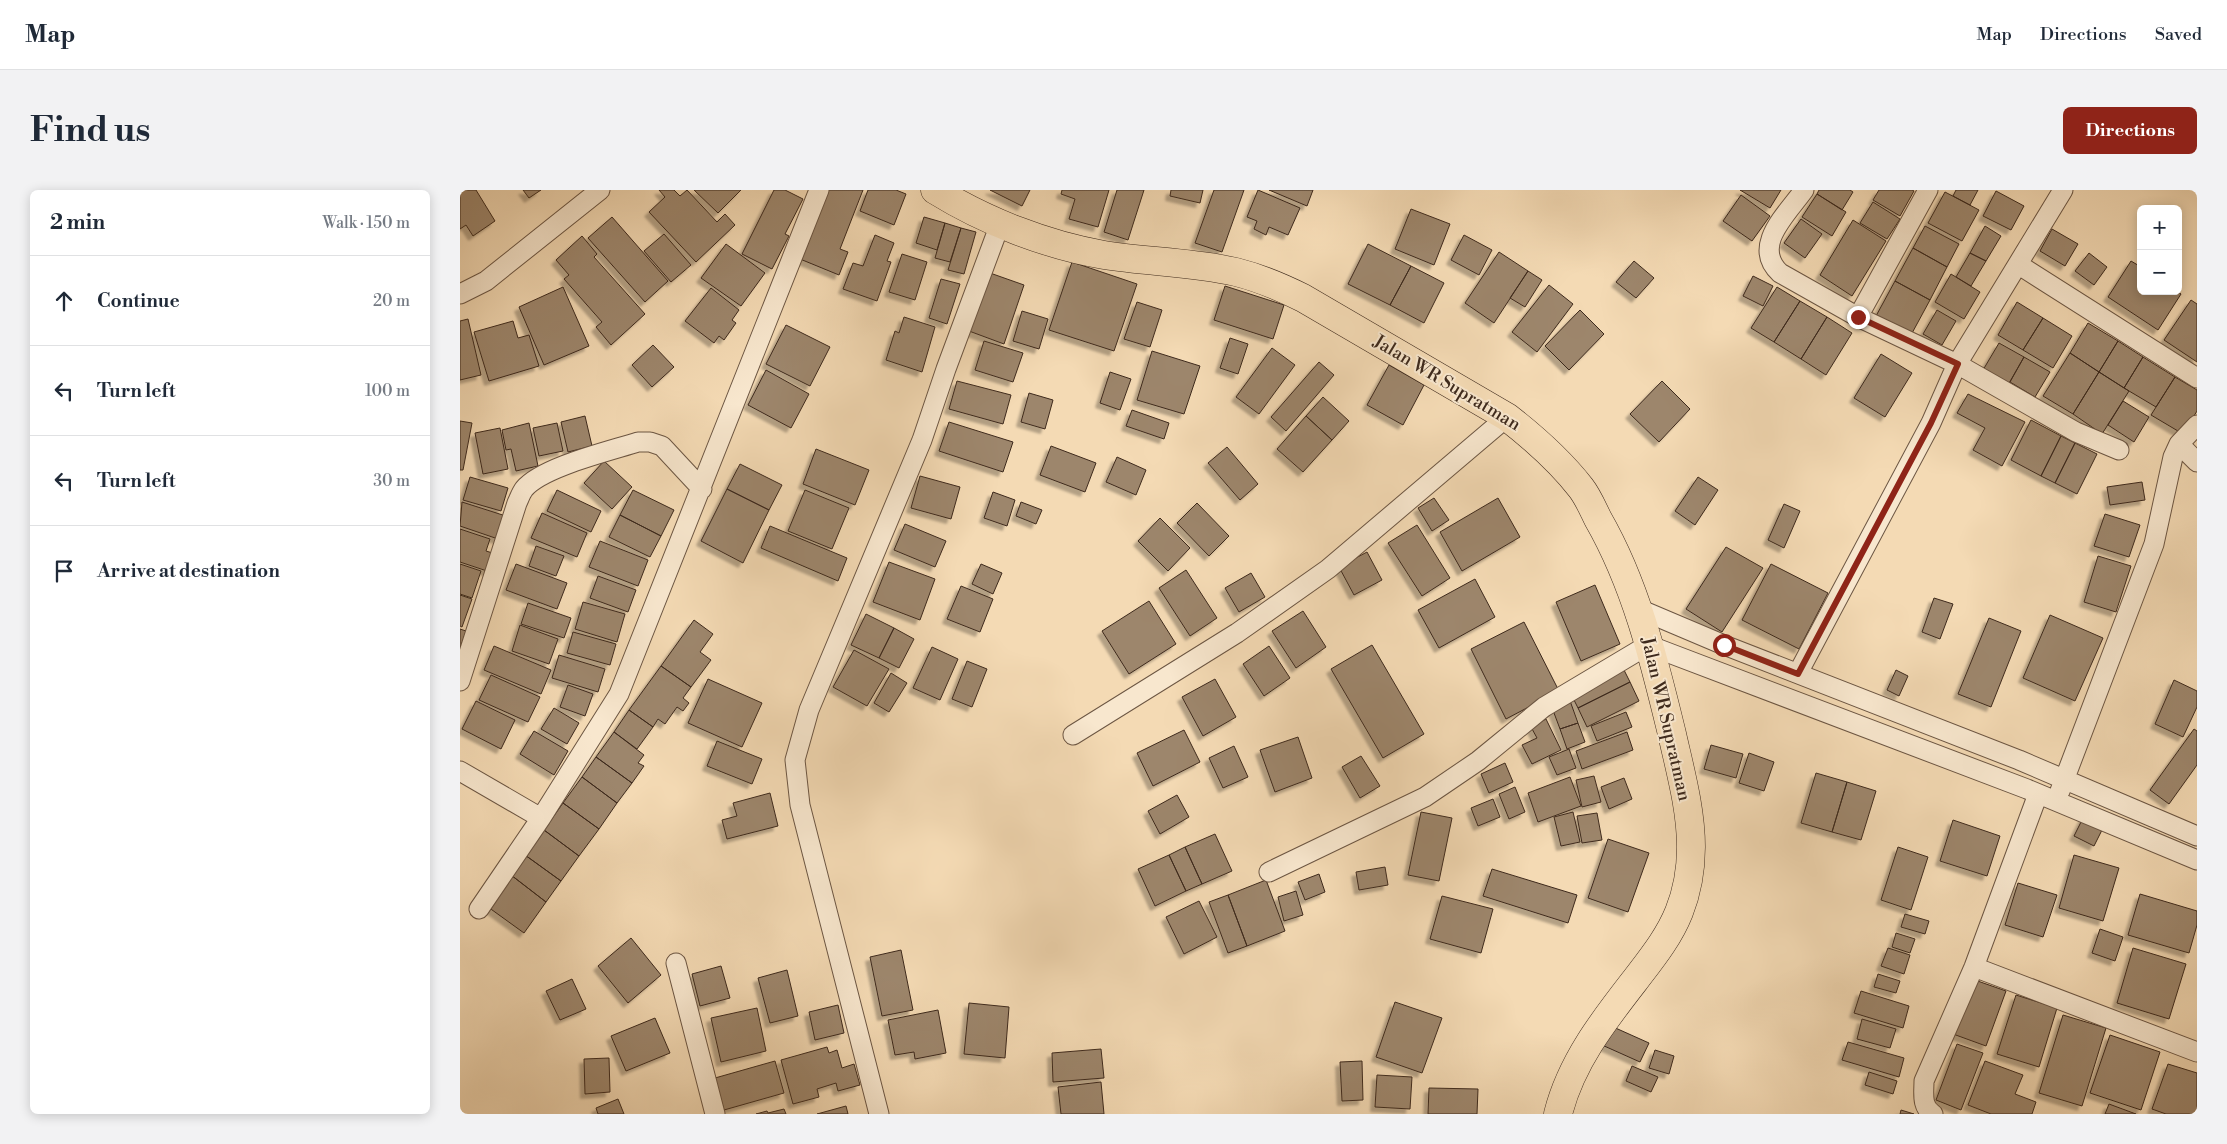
<!DOCTYPE html>
<meta charset="utf-8">
<style>
body{margin:0;font-family:"Libre Bodoni",serif;background:#f2f2f3;color:#1f2937}
.controls{position:absolute;right:15px;top:15px;display:grid;overflow:hidden;border-radius:8px;box-shadow:0 2px 12px #0003}
.controls button{width:45px;height:45px;display:grid;place-items:center;padding:0;border:0;border-bottom:1px solid #e0e1e3;background:#fff;color:#1f2937;font:25px sans-serif}
.stop{position:absolute;width:15px;height:15px;margin:-11px;border:4px solid #8f2418;border-radius:50%;background:#fff}
.stop.end{background:#8f2418;border-color:#fff;box-shadow:0 1px 5px #0008}
.list{margin:0;padding:0;list-style:none}
h2{display:flex;justify-content:space-between;align-items:center;height:65px;margin:0;padding:0 20px;font-size:21px}
h2 small{font-size:16px;font-weight:400;color:#747a83}
.list li{display:grid;grid-template-columns:32px 1fr auto;gap:15px;align-items:center;box-sizing:border-box;height:90px;padding:0 20px;border-top:1px solid #e0e1e3}
.list b{display:block;font-size:19px;white-space:nowrap}
.list em{font-size:16px;font-style:normal;color:#747a83}
.icon{flex:none;width:28px;height:28px;fill:none;stroke:currentColor;stroke-width:2;stroke-linecap:round;stroke-linejoin:round}
.map{position:relative;flex:none;width:1737px;height:924px;overflow:hidden;border-radius:8px}
header{display:flex;align-items:center;gap:30px;box-sizing:border-box;height:70px;padding:0 25px;background:#fff;border-bottom:1px solid #e0e1e3}
header strong{font-size:24px}
nav{display:flex;gap:28px;margin-inline-start:auto;font-size:18px}
.intro{display:flex;align-items:center;justify-content:space-between;box-sizing:border-box;height:120px;padding:0 30px}
h1{margin:0;font-size:35px}
.button{padding:12px 22px;border-radius:8px;background:#8f2418;color:#fff;font-size:18px;font-weight:700}
main{display:flex;gap:30px;padding:0 30px}
aside{flex:1;background:#fff;border-radius:8px;box-shadow:0 2px 12px #0003}
.map>svg:first-child{display:block}
.building{fill:#9d866c;stroke:#3e2a1d;filter:url(#shadow)}
.lines{fill:none;stroke-linecap:round;stroke-linejoin:round}
.minor-casing{stroke:#6c5643;stroke-width:21}
.trunk-casing{stroke:#3e2a1d;stroke-width:29}
.minor{stroke:#f8e7ce;stroke-width:19}
.trunk{stroke:#f4dab4;stroke-width:28}
.route{stroke:#8f2418;stroke-width:6}
.labels{text-anchor:middle;dominant-baseline:central;stroke-width:4;stroke-linejoin:round;paint-order:stroke}
.street-label{font-size:18px;fill:#3e2a1d;stroke:#f8e7ce}
</style>
<header>
<strong>Map</strong>
<nav><a>Map</a><a>Directions</a><a>Saved</a></nav>
</header>
<div class="intro"><h1>Find us</h1><a class="button">Directions</a></div>
<main>
<aside>
<h2>2 min<small>Walk · 150 m</small></h2>
<ul class="list">
<li><svg class="icon" aria-label="ahead" viewBox="0 0 24 24"><path d="M12 20V5M6 11l6-6 6 6"/></svg><div><b>Continue</b></div><em>20 m</em></li>
<li><svg class="icon" aria-label="left" viewBox="0 0 24 24"><path d="M17 20v-9H6M10 6l-5 5 5 5"/></svg><div><b>Turn left</b></div><em>100 m</em></li>
<li><svg class="icon" aria-label="left" viewBox="0 0 24 24"><path d="M17 20v-9H6M10 6l-5 5 5 5"/></svg><div><b>Turn left</b></div><em>30 m</em></li>
<li><svg class="icon" aria-label="arrive" viewBox="0 0 24 24"><path d="M6 21V4h12l-3 4 3 4H6"/></svg><div><b>Arrive at destination</b></div></li>
</ul>
</aside>
<div class="map">
<svg width="1737" height="924" viewBox="0 0 1737 924">
<defs>
<filter id="shadow"><feDropShadow dx="-4.5" dy="4.5" stdDeviation="1" flood-color="#0004"/></filter>
</defs>
<rect width="100%" height="100%" fill="#f4dab4"/>
<filter id="stains"><feTurbulence type="fractalNoise" baseFrequency=".004" numOctaves="4"/><feColorMatrix values="0 0 0 0 .2 0 0 0 0 .09 0 0 0 0 .02 0 0 0 .5 -.17"/></filter>
<radialGradient id="worn" r=".72"><stop offset=".6" stop-color="#630" stop-opacity="0"/><stop offset="1" stop-color="#630" stop-opacity=".3"/></radialGradient>
<path class="building" d="M0 0H16L35 31 13 46 6 35 0 39Z
M63 0H81L69 8Z
M199 0H214L220 6 227 0 257 32 265 24 275 35 236 72 189 22 205 7Z
M234 0H281L258 23Z
M314 0H325L343 9 325 44 329 46 312 79 282 64Z
M367 0H403L380 59 388 62 379 85 340 69Z
M408 0H436L446 4 434 35 400 21Z
M530 0H570L562 16Z
M602 0H649L638 37 609 29 615 9 601 4Z
M657 0H684L668 50 644 42Z
M711 0H743L740 13 710 6Z
M754 0H784L762 62 735 53Z
M798 0 840 18 828 45 809 37 806 45 794 39 797 31 787 27Z
M809 0H853L847 16Z
M1280 0H1321L1310 18Z
M1359 0H1390L1393 2 1382 20 1357 4Z
M1419 0H1452L1454 1 1440 26 1413 10Z
M1496 0H1518L1510 15 1493 6Z
M1536 1 1564 16 1551 40 1523 26Z
M1485 2 1519 20 1502 51 1468 33Z
M1357 4 1386 22 1372 46 1342 27Z
M1281 5 1310 26 1292 51 1263 31Z
M1413 12 1440 29 1427 49 1400 33Z
M951 19 990 34 974 75 935 59Z
M152 27 208 91 185 112 128 48Z
M464 27 485 33 477 60 456 53Z
M1341 29 1362 44 1345 68 1324 53Z
M1393 30 1426 51 1392 106 1360 85Z
M485 33 501 38 490 72 475 68Z
M1465 36 1499 54 1487 77 1453 58Z
M1525 36 1541 46 1526 71 1510 63Z
M501 38 516 42 504 84 488 80Z
M1592 39 1618 54 1605 76 1580 61Z
M204 44 231 75 211 92 184 61Z
M415 45 434 53 427 71 431 72 417 111 383 99 393 73 403 76Z
M1004 45 1032 60 1019 85 991 70Z
M122 46 137 64 134 67 185 124 151 155 136 137 142 132 104 89 109 85 96 70Z
M266 54 305 83 281 116 241 88Z
M908 54 951 76 930 115 888 94Z
M1453 58 1487 77 1470 110 1435 91Z
M1039 62 1068 81 1034 133 1005 113Z
M1510 63 1526 71 1511 96 1496 87Z
M1629 63 1647 77 1634 95 1615 81Z
M442 64 467 72 455 110 429 102Z
M1174 71 1194 88 1176 108 1156 92Z
M1671 71 1681 77V101H1717L1721 104 1698 140 1648 107Z
M612 72 677 94 654 161 589 140Z
M951 76 984 93 964 133 930 115Z
M1068 81 1082 90 1065 117 1050 108Z
M530 83 564 95 544 154 509 141Z
M1491 84 1520 102 1504 129 1475 112Z
M1293 86 1313 96 1303 116 1283 106Z
M481 89 500 94 487 134 469 128Z
M1435 91 1470 110 1451 145 1416 126Z
M1089 95 1113 114 1077 162 1052 142Z
M765 96 824 115 813 149 754 130Z
M103 97 129 156 84 175 59 117Z
M1317 97 1340 111 1314 152 1291 138Z
M251 98 279 120 272 130 276 133 264 150 259 146 254 153 225 131Z
M1731 110 1737 114V172L1704 150Z
M1340 111 1367 127 1341 169 1314 152Z
M677 112 702 120 690 157 664 149Z
M1557 112 1583 128 1563 160 1538 145Z
M1120 120 1144 144 1109 180 1085 156Z
M1477 120 1496 131 1482 155 1463 144Z
M562 121 588 129 579 159 553 151Z
M444 127 475 137 462 182 426 170 435 141 439 143Z
M1367 127 1392 143 1366 185 1341 169Z
M1583 128 1612 146 1593 178 1563 160Z
M8 129 21 185 0 190V131Z
M53 131 58 148 69 145 79 176 29 191 14 142Z
M1628 133 1658 151 1639 182 1610 163Z
M326 135 370 157 350 196 306 174Z
M770 148 788 154 778 184 760 178Z
M524 151 563 163 553 192 515 180Z
M1658 151 1683 167 1664 198 1639 182Z
M1539 153 1564 167 1548 195 1523 180Z
M193 155 214 177 192 197 172 175Z
M812 158 835 175 799 224 776 207Z
M692 161 740 176 724 224 677 210Z
M1610 163 1639 182 1613 224 1583 206Z
M1421 164 1452 183 1425 227 1394 208Z
M1564 167 1590 182 1575 207 1550 192Z
M1683 167 1715 187 1696 217 1664 198Z
M859 172 874 185 826 241 811 227Z
M929 175 964 195 943 235 907 215Z
M306 180 349 204 331 238 288 215Z
M650 182 671 189 660 220 640 213Z
M1639 182 1669 201 1642 244 1613 224Z
M1715 187 1737 200V221L1723 244 1691 225Z
M497 191 551 205 543 234 489 219Z
M1202 191 1230 219 1199 252 1170 224Z
M569 203 593 210 585 239 561 232Z
M1508 204 1565 232 1542 276 1513 260 1525 238 1497 223Z
M863 207 889 231 872 250 846 226Z
M1663 211 1689 227 1674 252 1648 235Z
M672 220 709 233 704 249 666 236Z
M125 226 132 256 108 262 101 232Z
M846 226 872 250 843 282 817 259Z
M1571 230 1601 246 1581 286 1551 270Z
M0 231 12 233 3 280H0Z
M489 232 553 252 543 282 479 261Z
M69 233 78 276 56 281 51 259 46 260 42 240Z
M97 233 103 261 79 266 73 238Z
M40 238 48 279 23 284 15 243Z
M1601 246 1615 253 1595 293 1581 286Z
M1615 253 1637 264 1617 304 1595 293Z
M591 256 636 273 625 302 580 285Z
M767 257 798 294 780 310 748 273Z
M356 259 409 280 395 315 343 294Z
M657 267 686 280 676 305 646 292Z
M144 271 172 297 152 319 124 293Z
M280 274 322 295 309 320 267 299Z
M460 286 500 297 491 329 451 318Z
M10 287 48 298 41 321 3 310Z
M1238 287 1258 300 1235 335 1215 321Z
M1682 292 1685 310 1650 315 1647 297Z
M267 299 309 320 283 373 241 351Z
M97 300 141 321 131 342 87 321Z
M173 300 214 320 201 346 160 325Z
M345 300 389 318 372 359 328 341Z
M533 302 555 310 547 336 524 328Z
M974 308 989 330 972 341 958 318Z
M1038 308 1060 347 1002 381 980 342Z
M2 312 49 327 41 350 0 336Z
M561 312 582 320 576 334 556 326Z
M737 313 769 346 749 366 717 333Z
M1324 314 1340 321 1324 358 1308 350Z
M82 323 127 343 117 367 71 348Z
M1645 324 1680 335 1669 367 1634 356Z
M160 325 201 346 190 367 149 347Z
M700 328 730 358 708 381 678 351Z
M445 334 486 351 475 377 434 360Z
M957 335 990 388 962 406 928 353Z
M310 336 387 368 378 391 301 358Z
M0 339 30 349 26 361 39 365 33 383 0 372Z
M140 351 188 370 178 396 129 377Z
M76 356 104 366 96 386 69 376Z
M1266 357 1303 378 1262 442 1226 419Z
M907 362 922 390 894 405 879 377Z
M1638 366 1671 376 1656 422 1624 412Z
M429 372 475 389 460 430 413 412Z
M0 374 21 381 12 408 0 404Z
M56 374 107 393 97 419 46 400Z
M521 374 542 383 533 404 512 394Z
M1311 374 1368 403 1339 459 1282 430Z
M726 380 757 428 730 446 699 398Z
M791 383 805 407 779 422 765 398Z
M138 386 176 400 168 422 130 408Z
M1015 389 1035 427 979 458 958 420Z
M1135 395 1160 454 1121 471 1096 412Z
M501 396 533 409 520 442 487 429Z
M0 405 12 409 2 437 0 436Z
M1474 408 1493 414 1480 449 1462 442Z
M689 411 716 454 669 484 642 441Z
M123 412 165 424 157 452 115 439Z
M68 413 111 428 104 448 61 434Z
M843 421 866 457 836 478 812 441Z
M406 424 434 438 419 468 391 455Z
M1590 425 1643 448 1615 511 1563 488Z
M1529 428 1561 441 1531 517 1498 504Z
M234 430 253 444 240 462 251 470 231 497 201 476Z
M1064 432 1099 501 1046 529 1011 459Z
M60 435 98 449 89 474 52 461Z
M434 438 454 449 439 478 419 468Z
M0 439 6 441 0 459Z
M113 442 156 454 150 475 107 463Z
M912 455 964 544 923 568 871 479Z
M34 456 91 480 81 504 24 480Z
M809 456 830 488 804 506 783 474Z
M472 457 498 469 480 510 453 498Z
M394 460 429 479 407 516 373 497Z
M99 465 145 479 138 502 92 488Z
M507 471 527 479 512 517 492 509Z
M201 476 231 497 223 508 229 513 223 521 217 517 205 534 198 529 193 537 169 520Z
M1162 476 1170 492 1118 518 1110 502Z
M1436 480 1448 486 1439 506 1427 500Z
M431 483 447 493 429 522 414 513Z
M31 485 80 507 68 532 19 510Z
M248 489 302 513 282 557 228 533Z
M755 489 776 527 743 546 722 507Z
M1714 490 1737 501V517L1723 547 1695 534Z
M1170 492 1179 511 1127 537 1118 518Z
M108 495 133 504 125 526 100 517Z
M1109 508 1118 533 1100 539 1091 515Z
M16 511 55 530 41 559 2 539Z
M94 518 119 533 107 554 81 539Z
M169 520 193 537 177 559 154 542Z
M1166 522 1172 537 1137 551 1131 536Z
M1086 529 1101 560 1072 574 1062 555 1077 548 1071 537Z
M1118 533 1125 552 1107 559 1100 539Z
M1734 539 1737 541V575L1709 614 1690 600Z
M724 540 740 572 693 596 677 563Z
M74 541 108 561 94 585 60 564Z
M154 542 184 565 178 573 184 576 172 593 136 567Z
M1167 542 1173 560 1122 579 1116 561Z
M838 547 852 588 815 602 800 560Z
M257 551 302 569 292 594 247 576Z
M1251 555 1283 564 1276 588 1244 579Z
M774 556 788 587 763 598 749 568Z
M1109 559 1116 578 1097 585 1089 567Z
M1289 563 1314 572 1304 601 1279 593Z
M901 566 920 596 900 608 882 577Z
M136 567 172 593 157 613 122 587Z
M1045 573 1053 592 1029 603 1021 584Z
M1356 583 1387 592 1372 642 1341 633Z
M1134 586 1141 612 1122 617 1116 590Z
M122 587 157 613 139 639 103 613Z
M1110 587 1121 616 1078 632 1068 603Z
M1164 588 1172 609 1149 619 1141 597Z
M1387 592 1416 601 1401 650 1372 642Z
M1055 597 1065 622 1049 629 1039 604Z
M310 603 318 636 267 649 262 630 277 626 273 613Z
M717 605 729 627 700 644 688 621Z
M1033 609 1040 627 1018 636 1011 618Z
M103 613 139 639 119 666 84 640Z
M961 622 992 628 979 691 948 685Z
M1113 622 1120 652 1101 656 1094 627Z
M1137 623 1142 650 1122 653 1117 626Z
M1624 626 1644 636 1634 656 1614 646Z
M1493 630 1540 646 1527 686 1480 671Z
M84 640 119 666 101 691 65 665Z
M755 644 772 681 742 694 725 657Z
M1148 649 1189 663 1168 722 1128 708Z
M725 657 742 694 726 701 709 665Z
M1438 657 1468 667 1451 720 1421 710Z
M65 665 101 691 86 712 51 685Z
M709 665 726 701 695 716 678 679Z
M1614 665 1659 678 1643 731 1599 718Z
M925 677 928 695 899 700 896 682Z
M1032 679 1117 705 1108 733 1023 706Z
M859 684 865 702 845 710 838 692Z
M51 685 86 712 64 743 28 717Z
M806 690 825 741 787 756 768 705Z
M1558 693 1597 705 1583 747 1545 735Z
M836 701 843 725 824 731 818 707Z
M1680 704 1737 721V735L1729 763 1668 745Z
M768 705 787 756 768 763 749 712Z
M982 706 1033 719 1021 763 970 749Z
M739 711 757 747 724 764 706 727Z
M1445 724 1469 731 1465 744 1441 737Z
M1640 739 1663 747 1655 771 1632 763Z
M1436 743 1455 749 1450 763 1432 757Z
M171 748 201 785 168 813 138 776Z
M1428 758 1450 765 1444 784 1421 776Z
M1673 758 1726 774 1709 829 1657 813Z
M441 760 453 820 422 826 410 767Z
M261 776 270 808 240 816 232 784Z
M327 780 338 826 310 833 298 788Z
M1418 784 1440 791 1436 803 1414 797Z
M112 789 126 819 100 830 86 801Z
M1512 789 1546 801 1526 856 1493 844Z
M1401 801 1449 816 1443 838 1394 823Z
M1556 805 1597 818 1579 877 1537 864Z
M935 812 982 828 962 883 916 867Z
M509 813 549 817 545 868 504 864Z
M378 815 384 843 355 850 349 822Z
M297 818 306 861 261 872 251 828Z
M478 820 486 863 455 869 454 862 435 865 428 830Z
M1603 825 1646 838 1622 916 1579 903Z
M195 828 210 863 166 881 151 846Z
M1402 829 1436 839 1430 858 1397 849Z
M1151 836 1189 853 1180 872 1142 855Z
M1650 845 1700 862 1681 920 1630 903Z
M1388 852 1444 868 1439 887 1382 870Z
M1497 854 1523 863 1501 920 1476 910Z
M367 857 369 863 377 860 382 878 394 874 400 895 378 901 376 893 357 899 359 907 333 914 321 870Z
M641 859 644 888 593 892 592 863Z
M1195 860 1214 866 1209 884 1189 878Z
M149 868 150 902 125 904 124 869Z
M315 871 324 903 264 920 255 888Z
M902 871 903 910 882 911 880 872Z
M1525 871 1563 885 1555 904 1576 912 1572 924H1531L1508 915Z
M1708 874 1737 883V924H1706L1692 919Z
M1172 876 1198 887 1191 902 1166 891Z
M1409 882 1437 891 1433 904 1405 895Z
M917 885 952 887 950 919 915 917Z
M641 892 644 924H601L598 897Z
M969 898 1018 899 1017 924H968Z
M158 909 164 924H138L136 918Z
M1649 914 1676 924H1645Z
M386 916 388 924H357Z
M324 919 326 924H296L307 921 308 923Z
M1441 920 1454 924H1440Z"/>
<g class="lines">
<defs>
<path id="minor" d="M1344 0C1327 24 1291 56 1320 83L1398 127 1497 174 1616 242 1659 260
M1559 75 1737 188
M0 104 26 91 140 0
M1398 127 1468 0
M1719 254 1737 272
M1179 419 1264 455 1559 570 1737 646
M1338 483 1471 233 1497 174 1603 0
M0 491 57 313C59 309 61 303 64 299 82 277 150 261 178 252H190L202 256 242 299
M613 545 777 443 868 379 1047 227
M0 581 81 628
M1600 601 1694 354 1713 267 1719 254 1737 235
M809 682 965 607 1018 571 1084 517 1188 455 1567 599 1737 670
M19 719 81 628 159 504 359 0
M216 773 255 924
M1514 777 1737 862
M419 924 340 615 335 570 349 520 462 250 486 179 540 34
M1473 924C1461 917 1464 903 1464 891L1514 777 1578 604"/>
<path id="trunk" d="M475 0C525 31 586 55 644 65 688 72 733 72 776 82 800 88 821 97 843 108L1047 227C1074 248 1100 271 1121 298 1128 307 1133 319 1138 329 1176 395 1194 470 1212 544 1220 580 1231 619 1231 657 1231 679 1227 702 1219 722 1209 747 1192 768 1176 789 1144 830 1111 872 1098 924"/>
</defs>
<use href="#minor" class="minor-casing"/>
<use href="#trunk" class="trunk-casing"/>
<use href="#minor" class="minor"/>
<use href="#trunk" class="trunk"/>
</g>
<g class="lines">
<path class="route" d="M1264 455 1338 484 1471 233 1498 174 1398 127"/>
</g>
<g class="labels">
<g class="street-label">
<text transform="translate(987 193) rotate(31)">Jalan WR Supratman</text>
<text transform="translate(1206 529) rotate(77)">Jalan WR Supratman</text>
</g>
</g>
<rect width="100%" height="100%" filter="url(#stains)"/>
<rect width="100%" height="100%" fill="url(#worn)"/>
</svg>
<div class="controls">
<button>+</button>
<button>−</button>
</div>
<div class="stop" style="left:1264px;top:455px"></div>
<div class="stop end" style="left:1398px;top:127px"></div>
</div>
</main>
